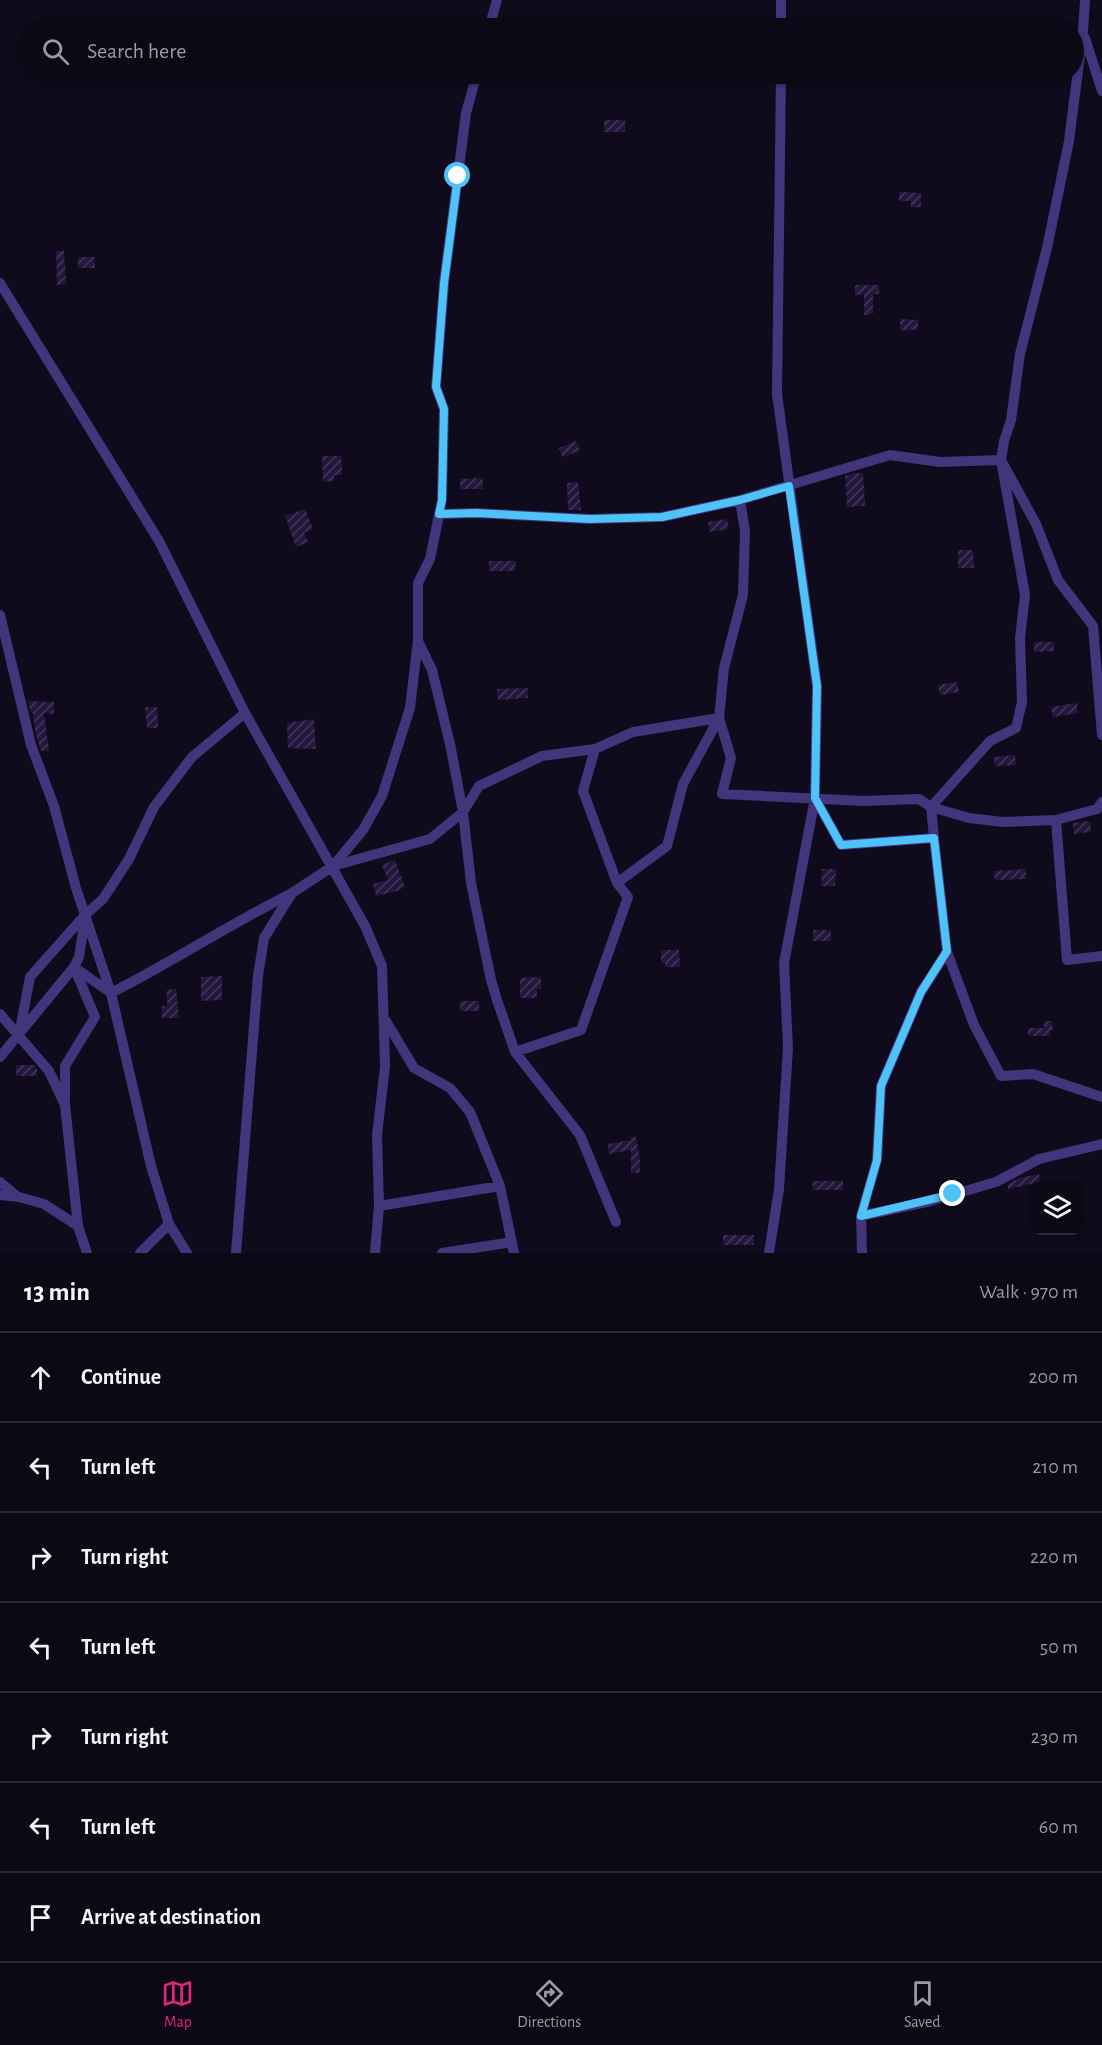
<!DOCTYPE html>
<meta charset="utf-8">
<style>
body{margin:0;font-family:"Alegreya Sans",sans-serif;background:#1a1622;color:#f1f3f6}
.controls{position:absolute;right:18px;bottom:18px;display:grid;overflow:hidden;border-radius:12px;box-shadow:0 2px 4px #0004}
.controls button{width:54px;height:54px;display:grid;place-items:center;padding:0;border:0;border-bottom:2px solid #2c2934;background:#0c0815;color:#f1f3f6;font:30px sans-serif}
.stop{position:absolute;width:18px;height:18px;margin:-14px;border:4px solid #4fc3f7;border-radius:50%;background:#fff}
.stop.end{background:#4fc3f7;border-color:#fff;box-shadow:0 2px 6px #0008}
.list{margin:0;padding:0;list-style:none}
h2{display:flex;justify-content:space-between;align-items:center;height:78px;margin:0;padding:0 24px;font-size:26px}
h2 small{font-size:20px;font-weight:400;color:#9a9aa0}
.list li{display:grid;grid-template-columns:39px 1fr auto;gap:18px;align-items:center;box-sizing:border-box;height:90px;padding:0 24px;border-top:2px solid #2c2934}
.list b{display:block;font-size:22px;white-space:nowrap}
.list em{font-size:20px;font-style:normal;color:#9a9aa0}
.icon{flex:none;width:33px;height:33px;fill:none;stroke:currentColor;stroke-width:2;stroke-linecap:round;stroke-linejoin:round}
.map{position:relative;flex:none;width:1102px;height:1253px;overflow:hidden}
.search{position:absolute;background:#0c0815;box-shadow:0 2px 4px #0004;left:18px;right:18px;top:18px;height:66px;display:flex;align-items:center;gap:15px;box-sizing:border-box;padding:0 21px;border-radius:33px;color:#9a9aa0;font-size:22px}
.sheet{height:708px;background:#0c0815}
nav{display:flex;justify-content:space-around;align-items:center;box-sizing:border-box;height:84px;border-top:2px solid #2c2934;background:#0c0815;font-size:16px;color:#9a9aa0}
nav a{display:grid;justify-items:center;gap:3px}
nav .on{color:#db2777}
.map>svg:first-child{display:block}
.building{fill:url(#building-hatch)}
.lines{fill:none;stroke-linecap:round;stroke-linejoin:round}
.minor{stroke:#42357c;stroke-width:10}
.route{stroke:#4fc3f7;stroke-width:8}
</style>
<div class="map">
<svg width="1102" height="1253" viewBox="0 0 1102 1253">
<defs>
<pattern id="building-hatch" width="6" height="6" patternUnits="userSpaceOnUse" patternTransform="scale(1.5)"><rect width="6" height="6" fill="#24173d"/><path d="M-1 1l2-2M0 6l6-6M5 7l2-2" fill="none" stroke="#43375a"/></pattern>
</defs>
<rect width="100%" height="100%" fill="#100b1c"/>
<path class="building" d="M604 120H625V132H604Z
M899 192 921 193V207H911V201H899Z
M56 251H64L66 284 57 285Z
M78 257H95V268H78Z
M855 285H879V294H873V314L864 315V294L855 295Z
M900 319 918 320V330H900Z
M576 441 580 451 562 457 559 448Z
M322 456H341L342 475H334V481L323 482Z
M855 473H863L865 506 847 507 845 476Z
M483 478V489H460V479Z
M578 482 581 510H568L567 483Z
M305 509 313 529 304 533 308 542 296 547 285 516Z
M727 519 729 529 710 532 708 522Z
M958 550H973L974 568H958Z
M489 561H516L515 571H489Z
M1034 642H1054V651L1034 652Z
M957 682 959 692 940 695 938 685Z
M528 688V698L498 700 497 689Z
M28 701 54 702V714L44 713 49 751H41L35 731 33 713H31Z
M1077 703 1078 713 1053 717 1051 707Z
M145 707H157L158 728H147Z
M314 719 316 749 288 748 287 723Z
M1015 755 1016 765 995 766 994 757Z
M1090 821 1091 832 1074 834 1073 823Z
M395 860 405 887 401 888V890L376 896 373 884 388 880 382 865Z
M822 869H836L835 886H821Z
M1026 869V879L995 880 994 871Z
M813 930H831V941H813Z
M661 950H679L680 967H665V963H661Z
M222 976V1000L201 1001V977Z
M541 977V989H537V998H520V978Z
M176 989 179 1018H162V1006H167V990Z
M460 1001H479V1011H460Z
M1044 1021H1052L1053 1031H1050V1036H1028V1028H1044Z
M16 1065H34L37 1069V1076H16Z
M631 1137H636L640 1161V1173H631V1150L609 1154 608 1144 631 1140Z
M1039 1174 1040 1182 1008 1189V1184L1020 1178Z
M812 1181H843V1190H813Z
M723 1235H754V1245H723Z"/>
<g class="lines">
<path class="minor" d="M1085 0 1083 31 1069 141 1047 248 1020 354 1011 420 1004 441 1001 460 1036 524 1058 580 1093 626 1102 735
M489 28 497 0
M781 28V0
M1085 38 1102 91
M0 283 159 541 245 713 365 926 382 966 385 1066 377 1135 379 1206 375 1253
M439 514 476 513 589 519 662 517 740 500 890 455 940 462 1001 460 1025 595 1020 638 1022 702 1016 728 990 741 931 807 934 838
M0 615 31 745 54 806 76 888 111 993 151 1166 169 1224 187 1253
M418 641 432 670 450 744 463 812 471 883 491 980 497 1000 515 1052 580 1135 616 1222
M719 718 731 758 722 794 863 801 919 799 931 807 969 818 1003 822 1056 820 1067 960 1102 956
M595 749 583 791 617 883
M815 798 841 845 934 838 947 952 974 1025 1001 1076 1033 1074 1102 1097
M1056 820 1097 809 1102 802
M333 866 430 839 463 812 479 786 542 756 595 749 633 732 719 718
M0 1014 49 1071 65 1105 78 1226 87 1253
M386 1021 414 1068 450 1088 470 1112 500 1186 514 1253
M19 1035 30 977 85 915 103 899 129 859 154 807 192 757 245 713
M515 1052 581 1030 628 897 617 883 667 846 683 784 719 718 724 668 743 595 745 531 740 500
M0 1057 74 967 111 993C172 962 230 924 292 893
M65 1101V1066L95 1017 74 967 79 957 85 918
M0 1182 18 1197
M0 1195 19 1197 44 1204 78 1226
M379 1206 500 1186
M861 1216 931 1201 996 1182 1039 1159 1102 1144
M140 1253 169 1224
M236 1253 258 976 264 938 292 893 333 866 363 830 382 796 410 708 418 640V583L430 559 442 500 444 409 436 387 444 283 466 113 477 74
M442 1253 512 1242
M769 1253 779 1189 788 1048 784 963 815 798 817 686 777 394 781 74
M862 1253 861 1216 877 1160 881 1086 921 992 947 952"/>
</g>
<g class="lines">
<path class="route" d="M458 176 444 283 436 387 444 409 442 500 439 514 476 513 589 519 662 517 740 500 789 486 817 686 815 798 841 845 934 838 947 951 921 992 881 1086 877 1160 861 1216 953 1194"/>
</g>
</svg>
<div class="controls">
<button><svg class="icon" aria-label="layers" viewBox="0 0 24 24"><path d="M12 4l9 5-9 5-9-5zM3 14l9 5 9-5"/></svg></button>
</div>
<div class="stop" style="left:458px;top:176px"></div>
<div class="stop end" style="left:953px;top:1194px"></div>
<div class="search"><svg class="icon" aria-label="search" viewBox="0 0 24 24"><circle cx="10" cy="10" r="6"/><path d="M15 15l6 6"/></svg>Search here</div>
</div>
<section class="sheet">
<h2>13 min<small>Walk · 970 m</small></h2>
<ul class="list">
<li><svg class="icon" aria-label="ahead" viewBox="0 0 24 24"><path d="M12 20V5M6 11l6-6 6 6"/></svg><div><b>Continue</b></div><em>200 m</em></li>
<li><svg class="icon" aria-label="left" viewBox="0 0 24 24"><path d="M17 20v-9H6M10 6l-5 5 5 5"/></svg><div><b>Turn left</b></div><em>210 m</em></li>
<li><svg class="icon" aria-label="right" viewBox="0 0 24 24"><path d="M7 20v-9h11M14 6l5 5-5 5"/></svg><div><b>Turn right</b></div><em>220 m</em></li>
<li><svg class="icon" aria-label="left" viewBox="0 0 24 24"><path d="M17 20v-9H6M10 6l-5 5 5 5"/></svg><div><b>Turn left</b></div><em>50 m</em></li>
<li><svg class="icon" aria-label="right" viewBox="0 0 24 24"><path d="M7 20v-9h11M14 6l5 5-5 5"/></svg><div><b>Turn right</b></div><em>230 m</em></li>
<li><svg class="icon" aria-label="left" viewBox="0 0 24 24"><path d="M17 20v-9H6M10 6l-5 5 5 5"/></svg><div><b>Turn left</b></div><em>60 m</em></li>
<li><svg class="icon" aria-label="arrive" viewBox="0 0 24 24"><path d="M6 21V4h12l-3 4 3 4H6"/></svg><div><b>Arrive at destination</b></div></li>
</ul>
</section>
<nav>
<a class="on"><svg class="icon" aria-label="map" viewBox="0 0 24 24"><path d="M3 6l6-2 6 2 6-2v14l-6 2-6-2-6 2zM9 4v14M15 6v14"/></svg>Map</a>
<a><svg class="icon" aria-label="directions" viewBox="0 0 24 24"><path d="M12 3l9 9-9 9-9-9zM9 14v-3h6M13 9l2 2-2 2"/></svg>Directions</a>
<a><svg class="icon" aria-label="saved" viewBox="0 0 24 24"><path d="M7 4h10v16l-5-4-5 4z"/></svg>Saved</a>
</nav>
